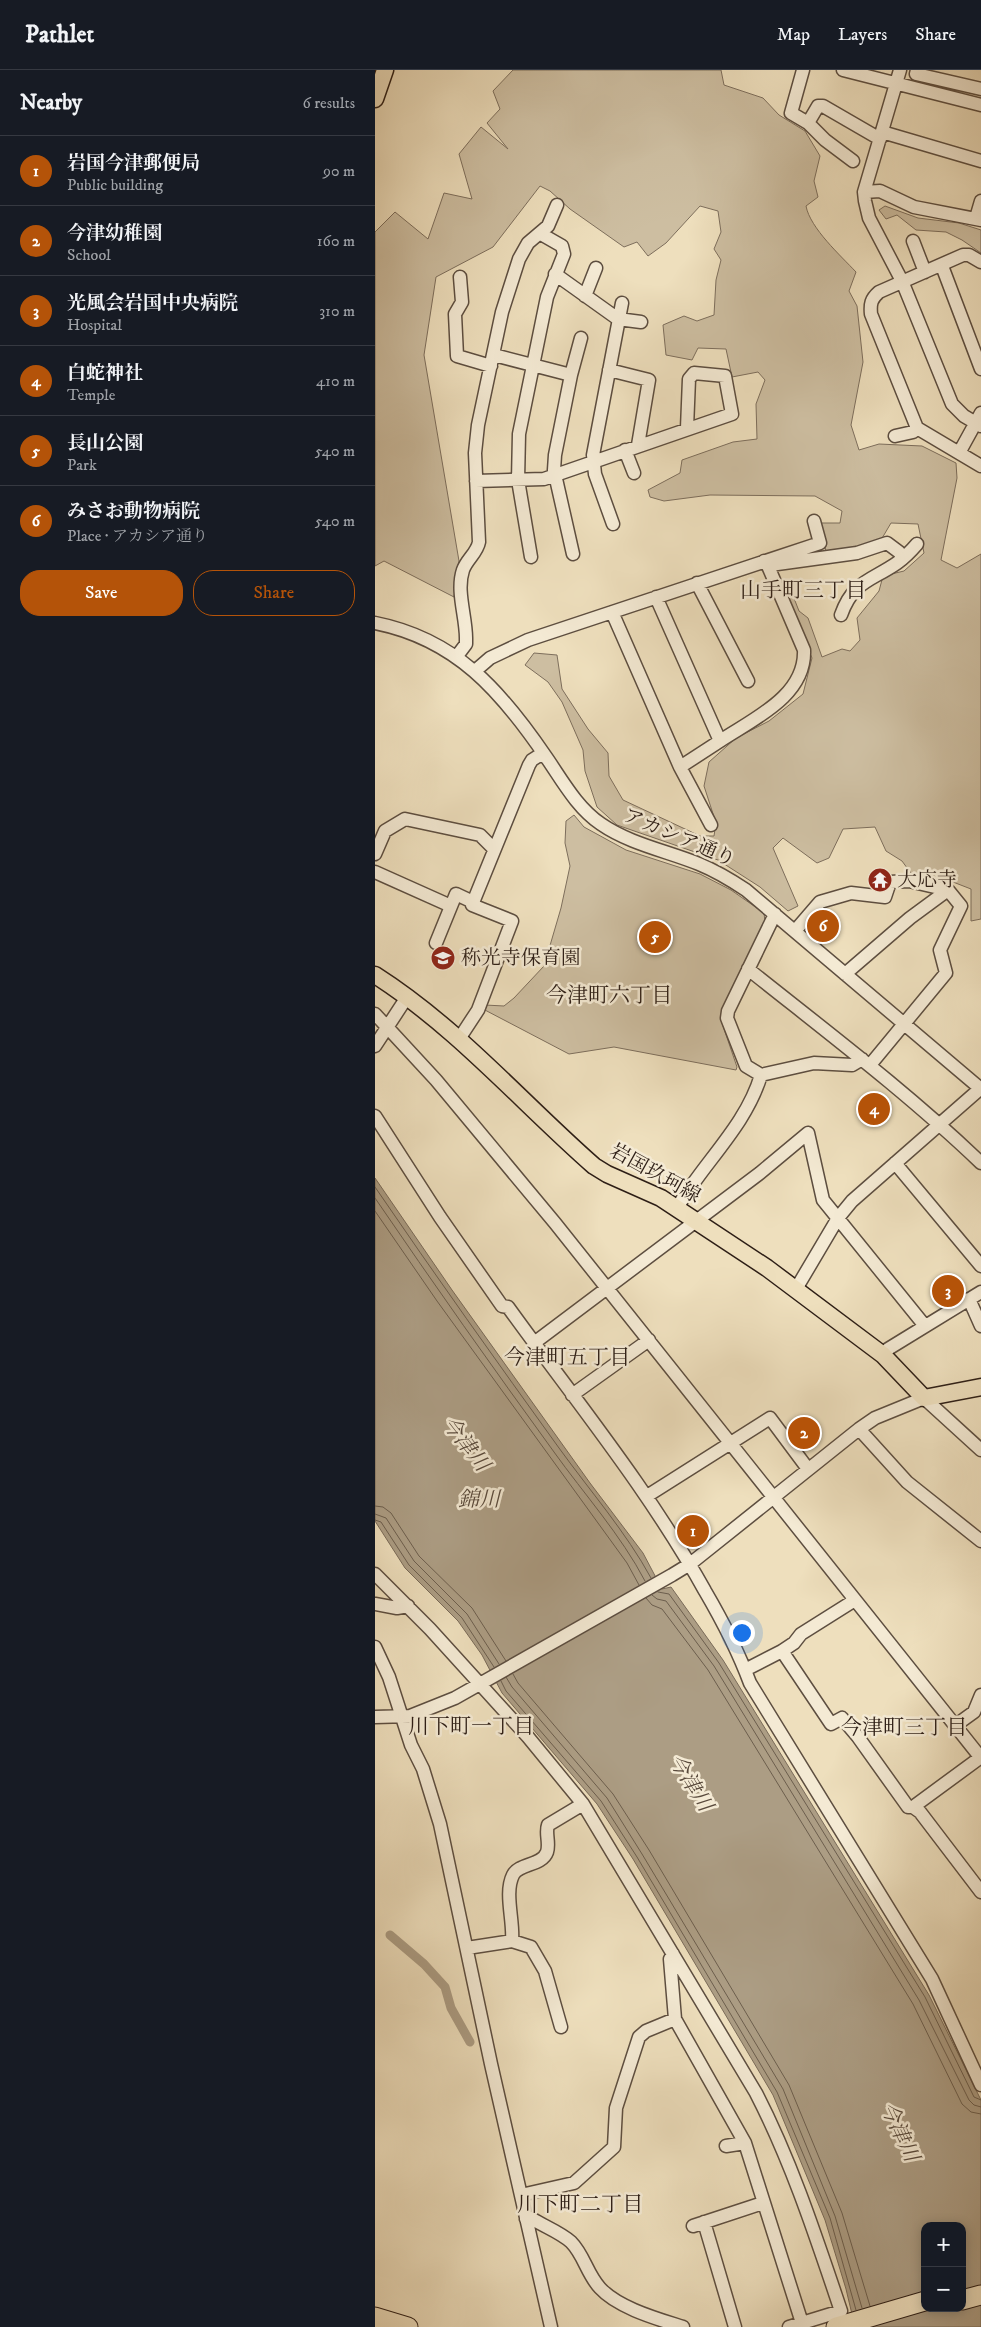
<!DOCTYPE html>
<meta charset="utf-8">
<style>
body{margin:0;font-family:"IM FELL DW Pica","Noto Serif JP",serif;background:#20242c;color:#f1f3f6}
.controls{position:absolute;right:15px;bottom:15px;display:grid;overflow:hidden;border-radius:10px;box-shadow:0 2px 12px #0003}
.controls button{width:45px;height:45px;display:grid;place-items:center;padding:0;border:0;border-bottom:1px solid #363941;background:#171b24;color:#f1f3f6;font:25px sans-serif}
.you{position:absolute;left:366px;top:1562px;width:18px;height:18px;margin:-12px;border:4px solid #fff;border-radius:50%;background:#1a73e8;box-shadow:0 0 0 8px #1a73e833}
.badge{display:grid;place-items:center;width:32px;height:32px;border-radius:50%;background:#b45309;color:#fff;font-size:16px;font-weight:700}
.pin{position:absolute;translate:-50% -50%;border:2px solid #fff;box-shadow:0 1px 5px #0006}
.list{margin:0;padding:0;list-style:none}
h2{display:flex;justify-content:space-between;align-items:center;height:65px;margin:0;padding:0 20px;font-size:21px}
h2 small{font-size:16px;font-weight:400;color:#9ea1a6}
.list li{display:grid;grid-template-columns:32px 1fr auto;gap:15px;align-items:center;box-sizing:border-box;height:70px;padding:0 20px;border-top:1px solid #363941}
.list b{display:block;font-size:19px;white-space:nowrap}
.list p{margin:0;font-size:16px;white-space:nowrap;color:#9ea1a6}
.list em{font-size:16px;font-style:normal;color:#9ea1a6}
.actions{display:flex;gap:10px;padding:15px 20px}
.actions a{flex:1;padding:11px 0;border:1px solid #b45309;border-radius:20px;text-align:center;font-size:18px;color:#b45309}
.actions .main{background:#b45309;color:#fff}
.map{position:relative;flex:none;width:606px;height:2257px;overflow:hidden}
header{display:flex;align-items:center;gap:30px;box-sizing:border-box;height:70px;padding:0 25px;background:#171b24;border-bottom:1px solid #363941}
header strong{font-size:24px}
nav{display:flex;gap:28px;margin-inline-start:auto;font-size:18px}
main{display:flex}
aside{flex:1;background:#171b24}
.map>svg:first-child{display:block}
.green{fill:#cdbea1;stroke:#7d6e5c}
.water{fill:#ac9d84;stroke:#796a58;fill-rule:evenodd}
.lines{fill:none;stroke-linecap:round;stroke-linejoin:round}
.shore{stroke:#6c5e4d;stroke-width:1}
.canal{stroke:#ac9d84;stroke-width:9}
.minor-casing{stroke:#5d4e40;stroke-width:15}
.major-casing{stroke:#2d1e16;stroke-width:19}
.highway-casing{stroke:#2d1e16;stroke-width:21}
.minor{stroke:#f4ead4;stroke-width:12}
.major{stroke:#eedfbd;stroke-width:16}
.highway{stroke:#eedfbd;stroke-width:19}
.labels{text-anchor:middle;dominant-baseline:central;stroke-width:5;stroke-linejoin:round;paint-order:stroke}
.street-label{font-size:20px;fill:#2d1e16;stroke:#f4ead4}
.poi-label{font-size:20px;fill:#2d1e16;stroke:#f4ead4;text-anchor:start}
.neighbourhood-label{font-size:21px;fill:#2d1e16;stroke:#f4ead4}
.water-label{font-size:21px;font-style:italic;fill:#594a3c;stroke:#f4ead4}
</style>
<header>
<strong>Pathlet</strong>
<nav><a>Map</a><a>Layers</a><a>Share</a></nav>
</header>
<main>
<aside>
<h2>Nearby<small>6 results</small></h2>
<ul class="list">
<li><span class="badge">1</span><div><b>岩国今津郵便局</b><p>Public building</p></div><em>90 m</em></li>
<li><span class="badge">2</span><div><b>今津幼稚園</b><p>School</p></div><em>160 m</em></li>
<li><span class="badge">3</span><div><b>光風会岩国中央病院</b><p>Hospital</p></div><em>310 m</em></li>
<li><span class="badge">4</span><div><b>白蛇神社</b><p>Temple</p></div><em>410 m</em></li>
<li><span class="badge">5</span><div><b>長山公園</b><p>Park</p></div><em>540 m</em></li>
<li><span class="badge">6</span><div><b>みさお動物病院</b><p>Place · アカシア通り</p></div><em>540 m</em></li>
</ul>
<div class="actions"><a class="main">Save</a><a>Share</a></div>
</aside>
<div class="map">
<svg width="606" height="2257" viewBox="0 0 606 2257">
<rect width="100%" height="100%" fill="#eedfbd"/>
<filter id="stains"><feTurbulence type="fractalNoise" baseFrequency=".004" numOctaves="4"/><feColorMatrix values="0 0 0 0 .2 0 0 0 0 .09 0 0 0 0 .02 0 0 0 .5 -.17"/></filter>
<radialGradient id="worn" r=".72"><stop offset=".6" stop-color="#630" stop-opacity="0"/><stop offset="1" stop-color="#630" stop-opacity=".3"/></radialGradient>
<path class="green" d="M138 0H346L349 15 388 28 404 45 430 61 445 86 439 111 443 127 431 136C435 158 466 186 481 202L474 221 482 236 488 292 476 355 484 380 504 374 547 376 581 393 582 408 566 490 582 498 606 484V849L596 851V819L578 812 538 806 527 791 511 781 500 757 468 759 454 788 442 793 408 768 398 778 423 836 413 841 385 817 343 790 242 755 222 737 210 701 208 680 187 632 173 612 150 595 159 583 182 585 187 619 213 659 233 683 234 706 248 730 325 766H339L341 753 329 716 334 692 361 668 394 651 428 624 437 588 412 530 407 513H413L424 541 433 548 447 587 467 579 475 581 485 570 482 548 504 521 508 506 529 501 549 483 543 454 516 453 506 470 479 478 451 482 446 453H465L467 441 440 426 335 425 289 431 275 427 273 420 305 403 307 390 358 372 382 369 381 334 390 310 383 302 357 307 351 279 323 278 317 290 291 285 288 255 309 246 322 251 339 245 341 210 346 190 339 179 346 162 343 141 325 136 291 173 273 186 262 172 249 177 195 139 175 121 165 116 118 177 61 207 49 285 84 491 79 527 9 491 0 496V162L20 142 53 169 69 123 97 129 84 84 106 57 133 79 112 53 125 39 118 21Z
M510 136 543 148 584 153 606 160V183L587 170 571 162 541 160 522 145 511 149 504 140Z
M199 745 209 757 251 780 325 804 356 820 389 843 390 852 346 944 347 953 362 997 361 1000 239 977 194 984 108 939 110 935 129 936 139 928 169 896 186 838 195 796 190 773 191 751Z"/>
<path class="water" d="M0 1108 77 1220 215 1413 268 1483 287 1519 296 1517 348 1590 554 1925 606 2030V2257H480L471 2219 450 2150 398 2025 258 1789 222 1734 127 1623 107 1585 83 1551 30 1498 0 1451ZM550 2156H587V2238H550Z"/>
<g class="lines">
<path class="shore" d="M0 1117C60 1205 122 1292 184 1378 215 1421 251 1462 276 1508
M0 1128C58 1213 118 1298 179 1382 209 1424 246 1465 270 1511
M0 1141 62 1231 252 1493 264 1515
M0 1436 8 1437 16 1443 44 1486 97 1538 131 1591
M0 1444 11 1448 39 1491 92 1544 124 1594
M0 1450 6 1452 34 1495 87 1548 119 1597
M283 1522 294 1524 344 1593 550 1927 599 2027 606 2030
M277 1525 282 1529 291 1531 339 1596 544 1930 594 2030 599 2035 606 2037
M271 1528 277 1535 287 1539 333 1600 538 1934 587 2034 596 2042 606 2044
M138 1604 143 1613 238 1724 274 1780 414 2015 467 2143 495 2236
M131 1607 137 1617 232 1728 267 1784 408 2019 460 2146 487 2238
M126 1611 131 1621 226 1731 262 1787 402 2022 455 2148 481 2240"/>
<path class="canal" d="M15 1865 49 1894 70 1917 76 1938 95 1972"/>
<defs>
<path id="minor" d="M428 0 416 43 433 53
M468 0 606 35
M525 0 489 122 490 131 494 148 527 211 577 334 589 346 606 356
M542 0 541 4 606 19
M507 62 606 91
M478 91 450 70 433 53 443 36H448L505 69
M489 122 505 121 539 137 606 150
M601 148 606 131
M538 171 550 202
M606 192 594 185H588L504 222C496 229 495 234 496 244L542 358 606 396
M567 196 606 299
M180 204 243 249 266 252
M85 207 87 232 80 244 82 286 116 296
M210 226 221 198
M119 285 196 305
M234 300 274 310 263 375
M520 366 538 362 542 358
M250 380 259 403
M584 383 606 343
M101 411 169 409 357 344 350 306 319 303 314 309 312 358
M238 454 220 404 218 385 247 233
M198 484 179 400 180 385 196 305 206 268
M156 487 143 410 144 364 172 227 189 184 187 176 166 164
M395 495 482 483 512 473 524 482 528 488
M322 513 373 611
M281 527 345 671 305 697
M237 542 305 697 336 755
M466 545C478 511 496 511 522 493 529 488 536 481 542 474
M0 553C81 569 126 621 171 687 187 710 202 738 226 754 255 774 292 781 324 794 341 801 356 810 371 820L606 1019
M82 586 91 574V568C91 546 81 521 88 500 92 489 102 483 104 472L100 383 103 355 127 242 144 189 153 173 173 156 182 135
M100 601 115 588 153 570 445 473 439 451
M345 671C378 649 431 626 429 580L393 496 389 491
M0 784 10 761 30 749 105 765 119 779
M0 802 76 836
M400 844 353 941 352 948 371 996 386 1005 439 993 477 995 487 989
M420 861 445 832 476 823 510 827 515 812 534 811 573 820 586 836 565 880 571 903 495 995
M61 873 81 824 98 832
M373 899C452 962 533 1023 606 1093
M470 904 535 848 573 820
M0 944 61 1010 180 1153 606 1688
M84 969 103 940 137 851 97 835 154 695 157 690 168 683
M0 976 32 927
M0 1046 65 1147 127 1236 133 1237C200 1330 274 1420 330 1521 347 1550 363 1581 375 1613L557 1909 606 2015
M520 1093 606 1196
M302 1138C328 1093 371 1056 386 1005
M421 1219 463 1148 477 1131 606 1018
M594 1229 606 1256
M159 1273 385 1103 433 1063 448 1130 550 1256
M508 1285 513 1279 606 1222
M197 1325 274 1270
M484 1359 532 1412 606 1471
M272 1426 395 1348 433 1399
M0 1504 55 1559 153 1667 208 1734 381 2023C417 2093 441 2167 466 2241L414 2257
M0 1534 22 1538 33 1536
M0 1577 14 1607 36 1675 48 1699 65 1754 116 1994 176 2257
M407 1581 456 1654 467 1648 483 1667 533 1737H538L545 1742 606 1822
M370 1600 407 1581 419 1573 426 1564 480 1530
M0 1647 35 1646 80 1628 297 1505 315 1494 484 1359 500 1348 549 1328 606 1380
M581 1655 599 1642 606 1625
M538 1737 606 1687
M137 1871C139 1851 129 1823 138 1805 144 1793 167 1796 172 1782 175 1773 170 1763 173 1755L208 1734
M92 1878 137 1871 156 1877 170 1901 186 1957
M298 1884 295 1889 300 1949 370 2073 427 2253
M351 2076 370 2073
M146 2125 199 2113 239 2077 241 2038 264 1967 271 1961 300 1949
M151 2149 156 2148C168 2156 185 2162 196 2172 209 2185 212 2204 225 2218 243 2238 283 2249 308 2257
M329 2152 360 2257
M318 2156 388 2133"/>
<path id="major" d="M0 29 10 0
M0 905C83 958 146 1032 219 1096L232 1104 286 1128 392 1198 508 1285 549 1328 606 1317"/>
<path id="highway" d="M587 2230 606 2225
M0 2247 33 2257
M461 2257 550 2231"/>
</defs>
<use href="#minor" class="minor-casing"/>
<use href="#major" class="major-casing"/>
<use href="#highway" class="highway-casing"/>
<use href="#minor" class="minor"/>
<use href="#major" class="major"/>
<use href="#highway" class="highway"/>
</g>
<defs>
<symbol id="temple-disc" viewBox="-11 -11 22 22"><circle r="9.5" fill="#8f2418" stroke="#f4ead4"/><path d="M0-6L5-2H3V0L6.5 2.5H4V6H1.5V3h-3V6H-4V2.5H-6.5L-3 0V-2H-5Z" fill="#fff"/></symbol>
<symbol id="school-disc" viewBox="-11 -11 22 22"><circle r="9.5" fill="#8f2418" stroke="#f4ead4"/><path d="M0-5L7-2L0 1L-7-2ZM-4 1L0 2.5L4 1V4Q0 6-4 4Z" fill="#fff"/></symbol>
</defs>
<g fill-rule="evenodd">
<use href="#temple-disc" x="491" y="796" width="28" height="28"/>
<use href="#school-disc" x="54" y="874" width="28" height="28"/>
</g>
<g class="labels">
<g class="street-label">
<text transform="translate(304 768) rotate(23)">アカシア通り</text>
<text transform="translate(280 1104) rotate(29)">岩国玖珂線</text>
</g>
<g class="poi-label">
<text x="522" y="810">大応寺</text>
<text x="86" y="888">称光寺保育園</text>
</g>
<g class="neighbourhood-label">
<text x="428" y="521">山手町三丁目</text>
<text x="234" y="926">今津町六丁目</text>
<text x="192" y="1288">今津町五丁目</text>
<text x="96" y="1657">川下町一丁目</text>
<text x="529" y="1658">今津町三丁目</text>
<text x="205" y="2135">川下町二丁目</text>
</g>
<g class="water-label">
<text transform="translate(90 1374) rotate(52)">今津川</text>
<text x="104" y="1430">錦川</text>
<text transform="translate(315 1713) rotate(58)">今津川</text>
<text transform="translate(524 2062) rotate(65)">今津川</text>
</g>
</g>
<rect width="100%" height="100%" filter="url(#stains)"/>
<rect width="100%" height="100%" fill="url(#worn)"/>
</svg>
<div class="controls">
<button>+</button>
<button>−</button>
</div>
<div class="you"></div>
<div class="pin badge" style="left:318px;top:1461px">1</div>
<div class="pin badge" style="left:429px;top:1363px">2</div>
<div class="pin badge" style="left:573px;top:1221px">3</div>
<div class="pin badge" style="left:499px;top:1039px">4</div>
<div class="pin badge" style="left:280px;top:867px">5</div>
<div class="pin badge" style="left:448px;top:856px">6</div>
</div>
</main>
